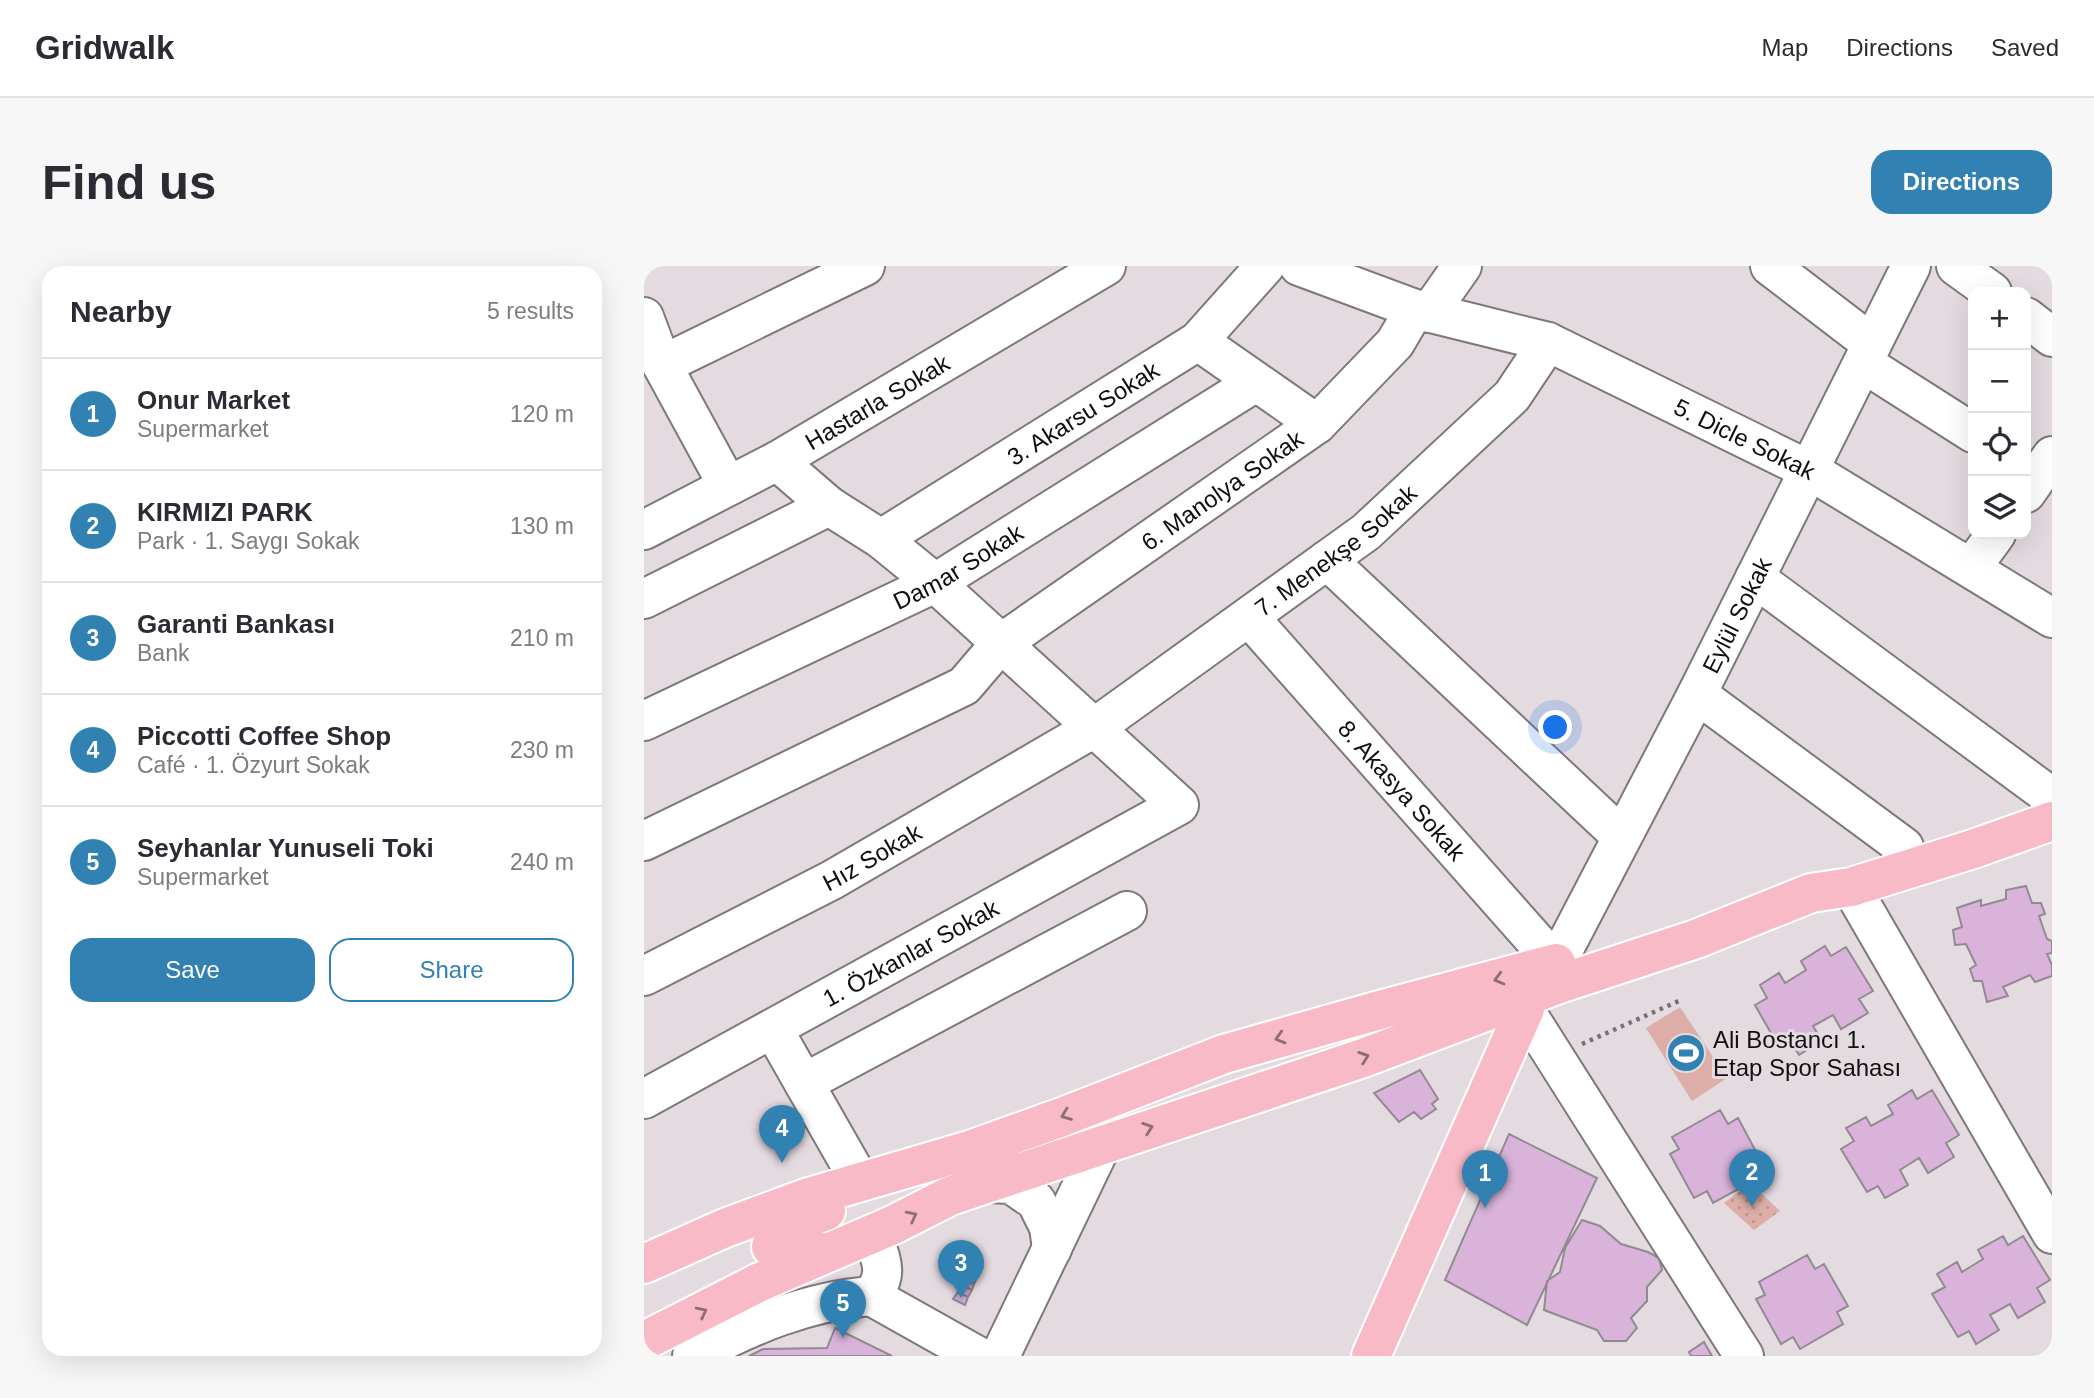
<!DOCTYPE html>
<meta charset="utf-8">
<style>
body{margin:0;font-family:Helvetica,sans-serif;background:#f7f7f7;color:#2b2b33}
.controls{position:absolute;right:21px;top:21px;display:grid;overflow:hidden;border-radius:14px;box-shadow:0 7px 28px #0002}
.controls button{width:63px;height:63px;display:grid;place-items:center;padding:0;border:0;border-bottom:2px solid #e1e1e2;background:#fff;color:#2b2b33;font:35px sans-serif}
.you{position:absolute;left:912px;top:462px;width:24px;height:24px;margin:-18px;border:5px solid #fff;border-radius:50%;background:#1a73e8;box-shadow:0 0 0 10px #1a73e833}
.badge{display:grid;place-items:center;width:46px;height:46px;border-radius:50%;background:#3181b2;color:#fff;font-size:23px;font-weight:700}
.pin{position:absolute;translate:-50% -58px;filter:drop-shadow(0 2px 4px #0008)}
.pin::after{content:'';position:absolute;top:37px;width:24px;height:21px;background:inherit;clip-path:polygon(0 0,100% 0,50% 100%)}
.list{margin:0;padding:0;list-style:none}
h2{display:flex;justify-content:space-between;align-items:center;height:91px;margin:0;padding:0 28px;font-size:30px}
h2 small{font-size:23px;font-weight:400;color:#7c7c81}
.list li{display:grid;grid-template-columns:46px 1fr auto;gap:21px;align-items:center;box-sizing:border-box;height:112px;padding:0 28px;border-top:2px solid #e1e1e2}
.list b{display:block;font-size:26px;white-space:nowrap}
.list p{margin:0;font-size:23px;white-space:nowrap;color:#7c7c81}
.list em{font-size:23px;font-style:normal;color:#7c7c81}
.actions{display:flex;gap:14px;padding:21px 28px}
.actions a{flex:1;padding:16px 0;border:2px solid #3181b2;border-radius:21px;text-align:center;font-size:24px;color:#3181b2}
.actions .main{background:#3181b2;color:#fff}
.icon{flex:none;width:38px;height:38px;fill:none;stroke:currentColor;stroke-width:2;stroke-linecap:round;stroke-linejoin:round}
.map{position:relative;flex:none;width:1408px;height:1090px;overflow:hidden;border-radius:21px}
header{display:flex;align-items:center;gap:42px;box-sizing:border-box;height:98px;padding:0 35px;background:#fff;border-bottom:2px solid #e1e1e2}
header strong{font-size:33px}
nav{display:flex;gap:38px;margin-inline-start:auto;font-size:24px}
.intro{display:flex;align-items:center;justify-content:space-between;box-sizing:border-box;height:168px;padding:0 42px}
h1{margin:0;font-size:49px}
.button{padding:18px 32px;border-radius:21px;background:#3181b2;color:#fff;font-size:24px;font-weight:700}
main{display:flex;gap:42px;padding:0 42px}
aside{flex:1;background:#fff;border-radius:21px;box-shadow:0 7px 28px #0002}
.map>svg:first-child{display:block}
.park{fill:url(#park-dots)}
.garden{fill:#dcaea7}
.building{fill:#d9b3da;stroke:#918b91;stroke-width:2}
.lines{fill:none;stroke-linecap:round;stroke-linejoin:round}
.minor-casing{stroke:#7f777a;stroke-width:42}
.major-casing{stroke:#fff;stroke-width:42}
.path{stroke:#777175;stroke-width:4.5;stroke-dasharray:3.5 5;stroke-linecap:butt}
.minor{stroke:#fff;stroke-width:38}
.major{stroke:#f8bac7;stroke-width:38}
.oneway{stroke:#906d75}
.labels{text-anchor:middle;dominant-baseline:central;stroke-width:6;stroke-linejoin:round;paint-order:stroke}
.street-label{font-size:24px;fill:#110e10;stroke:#e4dbe0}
.poi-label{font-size:24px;fill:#110e10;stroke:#e4dbe0;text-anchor:start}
</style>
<header>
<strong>Gridwalk</strong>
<nav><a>Map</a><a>Directions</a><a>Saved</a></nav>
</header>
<div class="intro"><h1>Find us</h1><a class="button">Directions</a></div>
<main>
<aside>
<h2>Nearby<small>5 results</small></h2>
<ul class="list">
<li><span class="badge">1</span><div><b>Onur Market</b><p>Supermarket</p></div><em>120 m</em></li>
<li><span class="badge">2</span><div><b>KIRMIZI PARK</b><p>Park · 1. Saygı Sokak</p></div><em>130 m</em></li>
<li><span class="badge">3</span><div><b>Garanti Bankası</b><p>Bank</p></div><em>210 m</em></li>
<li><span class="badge">4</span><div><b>Piccotti Coffee Shop</b><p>Café · 1. Özyurt Sokak</p></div><em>230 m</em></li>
<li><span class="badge">5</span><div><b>Seyhanlar Yunuseli Toki</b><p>Supermarket</p></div><em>240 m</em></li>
</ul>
<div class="actions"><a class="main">Save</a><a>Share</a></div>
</aside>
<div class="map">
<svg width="1408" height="1090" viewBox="0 0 1408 1090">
<defs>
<pattern id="park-dots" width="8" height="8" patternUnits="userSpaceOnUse" patternTransform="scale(1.75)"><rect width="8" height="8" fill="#dcaea7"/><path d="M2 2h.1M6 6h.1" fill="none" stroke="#bc948f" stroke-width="1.8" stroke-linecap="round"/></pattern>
</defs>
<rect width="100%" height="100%" fill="#e4dbe0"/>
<path class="park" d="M1106 917 1136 945 1110 964 1080 937Z"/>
<path class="garden" d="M1036 741 1083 812 1048 835 1002 762Z"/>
<path class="building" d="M1382 620 1388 637H1397L1401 648 1395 650 1403 673 1408 675V687L1403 688 1408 699V710L1391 716 1386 709 1359 721 1364 730 1343 736 1338 715H1330L1326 703 1332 699 1322 678 1311 679 1309 664 1318 661 1313 642 1337 634V640L1362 633V624Z
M1181 680 1187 690 1202 681 1229 725 1215 733 1224 747 1197 763 1189 749 1169 760 1178 775 1155 789 1147 776 1136 783 1111 739 1123 732 1116 719 1135 707 1141 717 1162 704 1157 695Z
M776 804 794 833 788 838 792 843 777 853 770 846 755 856 730 827Z
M1268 824 1273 833 1288 824 1315 869 1302 877 1310 891 1284 907 1275 892 1256 904 1264 919 1241 932 1234 920 1223 926 1197 883 1210 875 1202 862 1222 851 1227 860 1249 848 1244 839Z
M1076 844 1084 858 1094 852 1117 895 1106 901 1113 913 1069 937 1063 925 1050 932 1026 888 1035 883 1028 871Z
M865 868 953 912 883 1059 801 1014Z
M938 954 956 960 977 978 1004 986 1015 992 1018 1004 1003 1021V1035L987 1052 993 1062 982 1075H960L953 1064 900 1044 903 1015 916 1006 921 982Z
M1359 970 1364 979 1379 970 1406 1014 1393 1022 1401 1036 1374 1052 1366 1038 1346 1049 1355 1064 1332 1078 1325 1065 1314 1071 1288 1028 1301 1021 1293 1008 1313 996 1318 1006 1339 993 1334 984Z
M1163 989 1171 1003 1180 998 1204 1040 1193 1046 1199 1058 1156 1083 1149 1071 1137 1078 1112 1033 1121 1029 1115 1016Z
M327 996 339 1001 335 1007 324 1002Z
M324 1002 335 1007 333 1012 322 1007Z
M322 1007 333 1012 330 1018 319 1013Z
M319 1013 330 1018 328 1024 317 1019Z
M317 1019 328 1024 324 1031 314 1026Z
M314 1026 324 1031 321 1039 309 1033Z
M191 1062 248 1090H105L119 1083 183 1082Z
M1060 1076 1068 1090H1047L1045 1086Z"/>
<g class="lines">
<defs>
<g id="minor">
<path id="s1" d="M655 0 771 43 904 76 1165 204 1408 352"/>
<path d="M1126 0 1228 78"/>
<path d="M1312 0 1348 26"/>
<path d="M785 47 818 0"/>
<path d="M0 51 18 99 84 220"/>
<path d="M1382 51 1408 71"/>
<path d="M554 75 673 158"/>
<path d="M1219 97 1329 167"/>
<path d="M18 99 221 0"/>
<path d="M1382 227 1408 190"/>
<path id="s2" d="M0 264 133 195 462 0"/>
<path id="s3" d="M237 273 554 75 621 0"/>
<path d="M683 294 978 571"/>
<path d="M1328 301 1352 268"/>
<path d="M1111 312 1406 530"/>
<path d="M0 333 185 240"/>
<path id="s4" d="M605 351 912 698 1053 428 1267 0"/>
<path d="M1053 428 1260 581"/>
<path id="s5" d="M0 455 291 317 612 116"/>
<path id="s6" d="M0 575 320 420 356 378 673 158 751 77 771 43"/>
<path d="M1207 621 1408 968"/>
<path id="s7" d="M0 710 188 614 450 462 722 266 868 130 904 76"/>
<path d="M875 735 1100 1090"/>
<path d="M129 763 210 905"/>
<path d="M160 817 483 645"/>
<path id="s8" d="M0 833 535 539 291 317 237 273 185 240 133 195"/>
<path d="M343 917 367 918 392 935 405 961 408 983"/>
<path d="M227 1030 334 1090"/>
<path d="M48 1090C106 1060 162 1035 227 1030 246 1008 237 994 228 968"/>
<path d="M356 1090 458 878"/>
</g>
<path id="major" d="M177 986C157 983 146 990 127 981L151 956 182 945
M0 998 81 962 162 932 326 884 418 851 580 788 732 745 912 697
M0 1075 116 1016 249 959 306 930 719 792 915 718 1052 673 1167 627 1207 621 1329 583 1408 555
M727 1090 881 743"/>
</defs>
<use href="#minor" class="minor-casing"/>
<use href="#major" class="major-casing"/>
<path class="path" d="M938 778 1037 734"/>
<use href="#minor" class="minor"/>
<use href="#major" class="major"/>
</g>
<defs><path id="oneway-chevron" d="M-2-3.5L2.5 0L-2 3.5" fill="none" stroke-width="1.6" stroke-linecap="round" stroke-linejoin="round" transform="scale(1.75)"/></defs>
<g class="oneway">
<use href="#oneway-chevron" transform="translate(855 713) rotate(165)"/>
<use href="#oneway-chevron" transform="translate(636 772) rotate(164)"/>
<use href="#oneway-chevron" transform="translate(720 791) rotate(-19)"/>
<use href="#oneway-chevron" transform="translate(422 849) rotate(159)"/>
<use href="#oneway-chevron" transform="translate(504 862) rotate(-19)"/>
<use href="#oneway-chevron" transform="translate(268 950) rotate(-27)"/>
<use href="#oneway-chevron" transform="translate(58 1046) rotate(-27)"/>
</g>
<defs>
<symbol id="stadium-disc" viewBox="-11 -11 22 22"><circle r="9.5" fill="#3181b2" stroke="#e4dbe0"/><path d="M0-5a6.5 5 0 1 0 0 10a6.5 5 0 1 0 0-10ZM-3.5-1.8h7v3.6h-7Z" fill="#fff"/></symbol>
</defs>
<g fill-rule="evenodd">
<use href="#stadium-disc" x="1020" y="765" width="44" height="44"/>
</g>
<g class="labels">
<g class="street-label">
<text stroke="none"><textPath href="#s2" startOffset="266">Hastarla Sokak</textPath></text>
<text stroke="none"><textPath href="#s3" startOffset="238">3. Akarsu Sokak</textPath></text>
<text stroke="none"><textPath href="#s1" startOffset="480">5. Dicle Sokak</textPath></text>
<text stroke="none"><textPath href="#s6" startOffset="681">6. Manolya Sokak</textPath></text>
<text stroke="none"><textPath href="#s7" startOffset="814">7. Menekşe Sokak</textPath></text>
<text stroke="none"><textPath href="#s5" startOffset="350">Damar Sokak</textPath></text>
<text stroke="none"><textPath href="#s4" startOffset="856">Eylül Sokak</textPath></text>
<text stroke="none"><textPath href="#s4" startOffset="231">8. Akasya Sokak</textPath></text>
<text stroke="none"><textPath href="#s7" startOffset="257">Hız Sokak</textPath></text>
<text stroke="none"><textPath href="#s8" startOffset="304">1. Özkanlar Sokak</textPath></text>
</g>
<g class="poi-label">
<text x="1069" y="773">Ali Bostancı 1.<tspan x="1069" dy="28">Etap Spor Sahası</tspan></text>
</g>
</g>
</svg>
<div class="controls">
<button>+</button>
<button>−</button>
<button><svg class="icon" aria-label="locate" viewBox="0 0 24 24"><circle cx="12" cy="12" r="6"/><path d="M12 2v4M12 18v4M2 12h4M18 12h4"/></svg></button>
<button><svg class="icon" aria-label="layers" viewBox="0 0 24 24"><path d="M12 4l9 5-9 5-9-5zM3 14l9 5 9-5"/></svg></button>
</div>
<div class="you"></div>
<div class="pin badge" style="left:841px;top:942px">1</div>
<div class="pin badge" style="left:1108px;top:941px">2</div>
<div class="pin badge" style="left:317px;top:1032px">3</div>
<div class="pin badge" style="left:138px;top:897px">4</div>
<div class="pin badge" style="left:199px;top:1072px">5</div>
</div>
</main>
